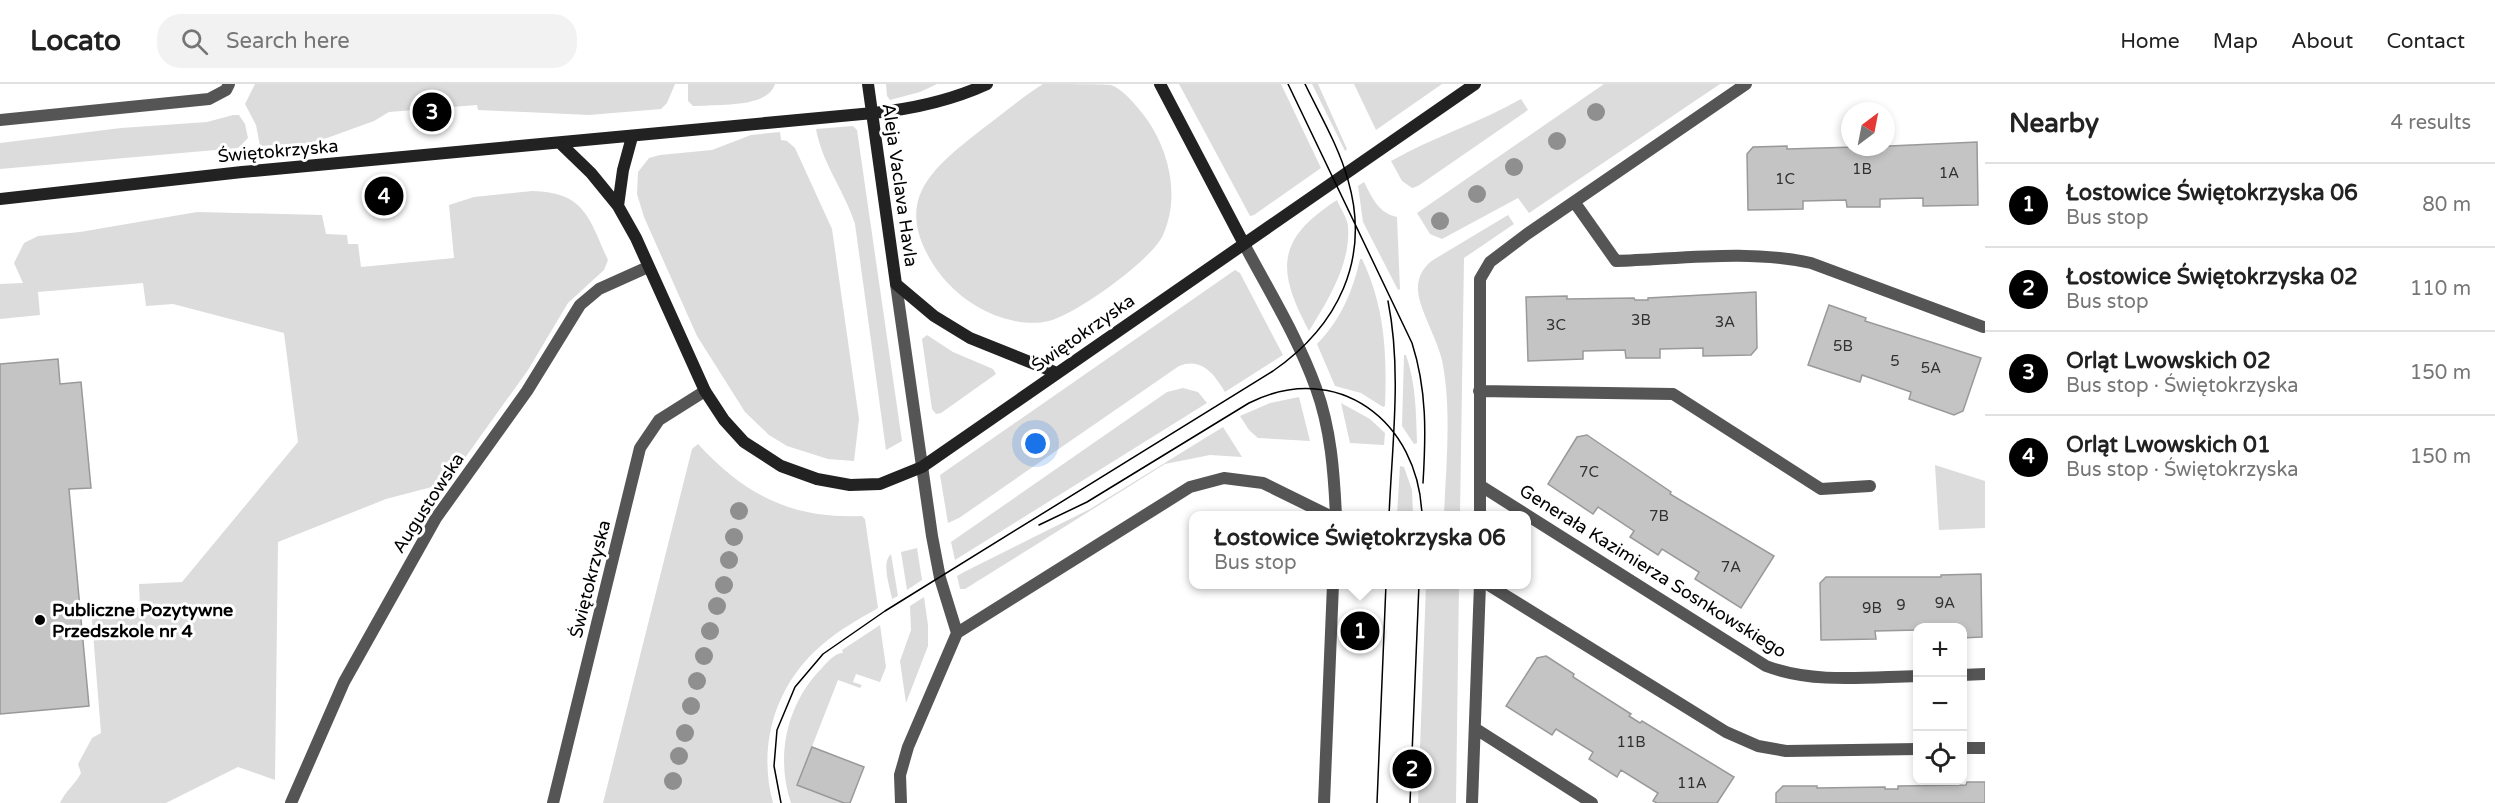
<!DOCTYPE html>
<meta charset="utf-8">
<style>
body{margin:0;font-family:"Varela Round",sans-serif;background:#f2f2f2;color:#222}
.controls{position:absolute;right:18px;bottom:18px;display:grid;overflow:hidden;border-radius:12px;box-shadow:0 3px 9px #0003}
.controls button{width:54px;height:54px;display:grid;place-items:center;padding:0;border:0;border-bottom:2px solid #e0e0e0;background:#fff;color:#222;font:30px sans-serif}
.compass{position:absolute;left:1841px;top:18px;width:54px;height:54px;border-radius:50%;background:#fff;box-shadow:0 3px 9px #0003;rotate:32deg}
.you{position:absolute;left:1036px;top:360px;width:21px;height:21px;margin:-15px;border:4px solid #fff;border-radius:50%;background:#1a73e8;box-shadow:0 0 0 9px #1a73e833}
.badge{display:grid;place-items:center;width:39px;height:39px;border-radius:50%;background:#000;color:#fff;font-size:20px;font-weight:700}
.pin{position:absolute;translate:-50% -50%;border:3px solid #fff;box-shadow:0 2px 6px #0006}
.popup{position:absolute;left:1189px;top:427px;width:342px;height:78px;box-sizing:border-box;display:grid;place-content:center;border-radius:12px;background:#fff;filter:drop-shadow(0 2px 4px #0005);font-size:20px;white-space:nowrap;color:#767676}
.popup b{font-size:22px;color:#222}
.popup::after{content:'';position:absolute;left:50%;top:100%;margin-left:-12px;border:12px solid transparent;border-top-color:#fff}
.list{margin:0;padding:0;list-style:none}
h2{display:flex;justify-content:space-between;align-items:center;height:78px;margin:0;padding:0 24px;font-size:26px}
h2 small{font-size:20px;font-weight:400;color:#767676}
.list li{display:grid;grid-template-columns:39px 1fr auto;gap:18px;align-items:center;box-sizing:border-box;height:84px;padding:0 24px;border-top:2px solid #e0e0e0}
.list b{display:block;font-size:22px;white-space:nowrap}
.list p{margin:0;font-size:20px;white-space:nowrap;color:#767676}
.list em{font-size:20px;font-style:normal;color:#767676}
.icon{flex:none;width:33px;height:33px;fill:none;stroke:currentColor;stroke-width:2;stroke-linecap:round;stroke-linejoin:round}
.map{position:relative;flex:none;width:1985px;height:719px;overflow:hidden}
header{display:flex;align-items:center;gap:36px;box-sizing:border-box;height:84px;padding:0 30px;background:#fff;border-bottom:2px solid #e0e0e0}
header strong{font-size:28px}
nav{display:flex;gap:33px;margin-inline-start:auto;font-size:21px}
.search{width:420px;height:54px;background:#f2f2f2;display:flex;align-items:center;gap:15px;box-sizing:border-box;padding:0 21px;border-radius:24px;color:#767676;font-size:22px}
main{display:flex}
aside{flex:1;background:#fff}
.map>svg:first-child{display:block}
.green{fill:#dcdcdc}
.building{fill:#c4c4c4;stroke:#999;stroke-width:1.5}
.lines{fill:none;stroke-linecap:round;stroke-linejoin:round}
.service{stroke:#555;stroke-width:12}
.minor{stroke:#555;stroke-width:12}
.secondary{stroke:#222;stroke-width:12}
.tram{stroke:#000;stroke-width:1.5}
.tree{fill:#8f8f8f}
.poi-dot{fill:#000;stroke:#fff;stroke-width:2}
.labels{text-anchor:middle;dominant-baseline:central;stroke-width:6;stroke-linejoin:round;paint-order:stroke}
.number-label{font-size:15px;fill:#313131}
.street-label{font-size:18px;fill:#000;stroke:#fff}
.poi-label{font-size:18px;font-weight:bold;fill:#000;stroke:#fff;text-anchor:start}
</style>
<header>
<strong>Locato</strong>
<div class="search"><svg class="icon" aria-label="search" viewBox="0 0 24 24"><circle cx="10" cy="10" r="6"/><path d="M15 15l6 6"/></svg>Search here</div>
<nav><a>Home</a><a>Map</a><a>About</a><a>Contact</a></nav>
</header>
<main>
<div class="map">
<svg width="1985" height="719" viewBox="0 0 1985 719">
<rect width="100%" height="100%" fill="#fff"/>
<path class="green" d="M255 0H675L667 19 661 25 589 31 478 26 477 21 389 28 374 37 327 54 308 59 260 62 256 41 245 20Z
M688 0H775C768 24 718 20 698 22H693L688 17Z
M886 0H937L920 8 890 16 887 12Z
M1043 0C1055 0 1101 0 1111 1 1122 5 1131 16 1138 24 1167 57 1182 109 1163 151 1152 176 1075 231 1049 237 1032 241 1015 238 1000 233 973 224 948 204 933 180 892 115 933 84 981 46 1001 31 1021 14 1043 0Z
M1179 0H1281L1321 84 1254 131 1250 132Z
M1312 0H1318L1347 65 1345 67Z
M1354 0H1442L1376 46Z
M1604 0H1720L1529 129 1518 114 1442 155 1430 150 1417 129Z
M1521 15 1528 26 1418 102 1412 104 1402 97 1391 77C1433 53 1479 39 1521 15Z
M233 31H239L245 40 248 54 238 64 0 85V59L121 44 207 38Z
M853 42 857 46 902 357 886 366 855 140C845 108 822 79 816 45Z
M780 48 781 56 787 57 795 64 832 145 859 335 854 377 828 375 787 362 769 351 745 328 697 252 644 133 637 110 638 88 649 74 660 71 712 66 751 51Z
M1364 98C1372 113 1378 129 1397 133L1400 205 1398 206 1363 138 1358 102Z
M532 107C585 108 589 134 608 176L604 186 568 219 528 286 447 399 386 415 278 458 275 696 238 683 166 719H60C66 706 75 701 81 689L78 680 92 654 101 649 91 524H140L139 500 182 498 298 358 284 249 173 220 146 222 143 199 38 208 40 231 0 235V200L23 199 14 179 24 159 38 152 80 148 197 128 322 131 326 150 347 151 348 160H358L361 183 454 174 449 121 474 113Z
M1337 116C1340 124 1347 133 1348 142 1351 180 1328 216 1309 247 1277 187 1275 156 1337 116Z
M1508 131 1514 140 1464 174 1460 431H1444C1446 381 1452 326 1442 276 1437 255 1419 224 1418 207 1417 194 1423 183 1433 176Z
M1360 175H1362C1385 223 1387 270 1385 322L1383 323 1361 309 1335 302 1317 260C1340 237 1353 207 1360 175Z
M1235 186 1240 189 1283 271 1225 308C1214 290 1202 273 1179 282L959 434 948 439 940 391Z
M927 251 953 268 993 285 996 290 941 329 936 330 932 325 922 255Z
M1404 271H1406C1416 300 1416 328 1417 359L1414 360 1402 342Z
M1183 304 1198 308 1207 319 955 476 951 458 1167 308Z
M1299 313 1310 357 1258 354 1249 346 1240 332 1270 319Z
M1341 319 1370 335 1385 349 1384 361 1350 359Z
M1223 343 1242 373 1210 371 1165 380 965 505H960L957 492 964 488 1090 425Z
M698 360C745 411 791 435 862 432L865 435 878 524C859 535 839 546 823 560 776 599 757 660 773 719H603L692 365Z
M1935 381 1985 397V444L1939 446Z
M1400 382 1404 383 1412 406 1413 431H1397Z
M917 464 922 496 907 506 901 468Z
M891 470 898 512 892 515C890 503 881 479 891 470Z
M1426 501H1459L1456 719H1418Z
M924 513 928 541V562L906 619 900 577 911 546 910 522Z
M880 541 886 583 880 598 856 590 853 598 862 601 860 604 838 596 797 701 844 719H791C775 672 787 619 822 584 828 577 835 569 843 569L842 566Z"/>
<path class="building" d="M1977 58 1978 121 1923 122V114L1880 115V123H1847L1846 116 1803 117V125L1748 126 1747 70 1753 63 1787 62V65L1855 63 1856 65 1869 66 1868 63Z
M1756 208 1757 264 1751 271 1703 272V264L1660 265V274H1626L1625 266 1583 267V275L1528 277 1526 213 1567 212V215L1634 214 1635 216H1648V214Z
M1829 221 1866 234 1865 237 1981 274 1963 327 1954 331 1909 315 1911 308 1862 291 1860 298 1808 281Z
M58 275 60 300 81 298 91 404 69 405 89 622 0 630V280Z
M1587 351 1671 408 1670 410 1774 472 1741 524 1695 495 1699 488 1662 465 1658 471 1630 453 1634 447 1598 423 1593 430 1548 400 1577 353Z
M1981 490 1982 553 1962 554V544H1918V546L1875 547 1876 555 1821 556 1820 499 1826 493H1941V491Z
M1546 572 1574 590 1573 593 1631 630 1629 632 1640 639 1642 637 1734 693 1717 719H1657L1653 717 1658 709 1621 686 1617 693 1589 675 1593 668 1556 645 1552 651 1506 622 1537 574Z
M812 663 864 683 850 719H844L797 701Z
M1967 698H1985V719H1776V709L1783 702H1817V704L1885 703V705H1898V702L1966 701Z"/>
<g class="lines">
<path class="service" d="M1244 160C1269 207 1298 254 1316 304 1331 345 1334 389 1336 432
M896 200 932 452 940 494 957 549
M291 719 344 598 436 434 527 307 580 221 599 205 648 183
M553 719 640 364 659 336 705 307
M901 719 900 691 908 663 957 549 1190 403 1224 394 1263 399 1330 432
M1324 719 1333 500"/>
<path class="minor" d="M0 36 209 15 226 6 229 0
M1575 119 1616 177C1680 175 1748 165 1811 179L1983 243
M1479 307 1673 310 1821 405 1870 402
M1481 402 1766 582C1814 600 1867 593 1918 592
M1480 432V195L1490 178 1527 150 1746 0
M1487 500 1726 648 1758 662 1786 667 1918 665
M1962 591 1985 590
M1476 645 1592 719
M1962 664H1985
M1472 719 1480 500"/>
<path class="secondary" d="M868 0 896 200 934 232 970 254 1057 289
M1160 0 1244 160
M560 59 591 89 618 122 636 154 705 307 724 336 744 358 781 382 817 395 850 401 880 400 922 383 1475 0
M0 115 242 88 873 29C912 25 950 17 987 0
M618 122 623 86 632 53"/>
<path class="tram" d="M1288 0 1412 259C1427 306 1426 350 1423 399
M1388 217C1402 287 1392 361 1389 432
M1039 441 1087 418 1249 319C1337 275 1419 337 1422 432
M781 719 774 682 777 646 795 603 823 570 885 527 1273 287C1338 242 1371 175 1348 96 1339 63 1320 31 1305 0
M1377 719 1386 500
M1410 719 1419 500"/>
</g>
<g class="tree">
<circle cx="1596" cy="28" r="9"/>
<circle cx="1557" cy="57" r="9"/>
<circle cx="1514" cy="83" r="9"/>
<circle cx="1477" cy="110" r="9"/>
<circle cx="1440" cy="137" r="9"/>
<circle cx="739" cy="427" r="9"/>
<circle cx="734" cy="453" r="9"/>
<circle cx="729" cy="476" r="9"/>
<circle cx="724" cy="501" r="9"/>
<circle cx="717" cy="522" r="9"/>
<circle cx="710" cy="547" r="9"/>
<circle cx="704" cy="572" r="9"/>
<circle cx="697" cy="597" r="9"/>
<circle cx="691" cy="622" r="9"/>
<circle cx="685" cy="649" r="9"/>
<circle cx="679" cy="672" r="9"/>
<circle cx="673" cy="697" r="9"/>
</g>
<circle class="poi-dot" cx="40" cy="536" r="6"/>
<g class="labels">
<g class="number-label">
<text x="1862" y="85">1B</text>
<text x="1949" y="89">1A</text>
<text x="1785" y="95">1C</text>
<text x="1641" y="236">3B</text>
<text x="1725" y="238">3A</text>
<text x="1556" y="241">3C</text>
<text x="1843" y="262">5B</text>
<text x="1895" y="277">5</text>
<text x="1931" y="284">5A</text>
<text x="1589" y="388">7C</text>
<text x="1659" y="432">7B</text>
<text x="1731" y="483">7A</text>
<text x="1945" y="519">9A</text>
<text x="1901" y="521">9</text>
<text x="1872" y="524">9B</text>
<text x="1631" y="658">11B</text>
<text x="1692" y="699">11A</text>
</g>
<g class="street-label">
<text transform="translate(278 67) rotate(-5)">Świętokrzyska</text>
<text transform="translate(900 101) rotate(82)">Aleja Vaclava Havla</text>
<text transform="translate(1083 249) rotate(-35)">Świętokrzyska</text>
<text transform="translate(428 419) rotate(-57)">Augustowska</text>
<text transform="translate(1653 487) rotate(32)">Generała Kazimierza Sosnkowskiego</text>
<text transform="translate(590 495) rotate(-76)">Świętokrzyska</text>
</g>
<g class="poi-label">
<text x="52" y="526">Publiczne Pozytywne<tspan x="52" dy="21">Przedszkole nr 4</tspan></text>
</g>
</g>
</svg>
<div class="controls">
<button>+</button>
<button>−</button>
<button><svg class="icon" aria-label="locate" viewBox="0 0 24 24"><circle cx="12" cy="12" r="6"/><path d="M12 2v4M12 18v4M2 12h4M18 12h4"/></svg></button>
</div>
<svg class="compass" viewBox="-18 -18 36 36"><path d="M0-13l5 13h-10z" fill="#e53935"/><path d="M0 13l5-13h-10z" fill="#767676"/></svg>
<div class="you"></div>
<div class="pin badge" style="left:1360px;top:547px">1</div>
<div class="popup"><b>Łostowice Świętokrzyska 06</b>Bus stop</div>
<div class="pin badge" style="left:1412px;top:685px">2</div>
<div class="pin badge" style="left:432px;top:28px">3</div>
<div class="pin badge" style="left:384px;top:112px">4</div>
</div>
<aside>
<h2>Nearby<small>4 results</small></h2>
<ul class="list">
<li><span class="badge">1</span><div><b>Łostowice Świętokrzyska 06</b><p>Bus stop</p></div><em>80 m</em></li>
<li><span class="badge">2</span><div><b>Łostowice Świętokrzyska 02</b><p>Bus stop</p></div><em>110 m</em></li>
<li><span class="badge">3</span><div><b>Orląt Lwowskich 02</b><p>Bus stop · Świętokrzyska</p></div><em>150 m</em></li>
<li><span class="badge">4</span><div><b>Orląt Lwowskich 01</b><p>Bus stop · Świętokrzyska</p></div><em>150 m</em></li>
</ul>
</aside>
</main>
